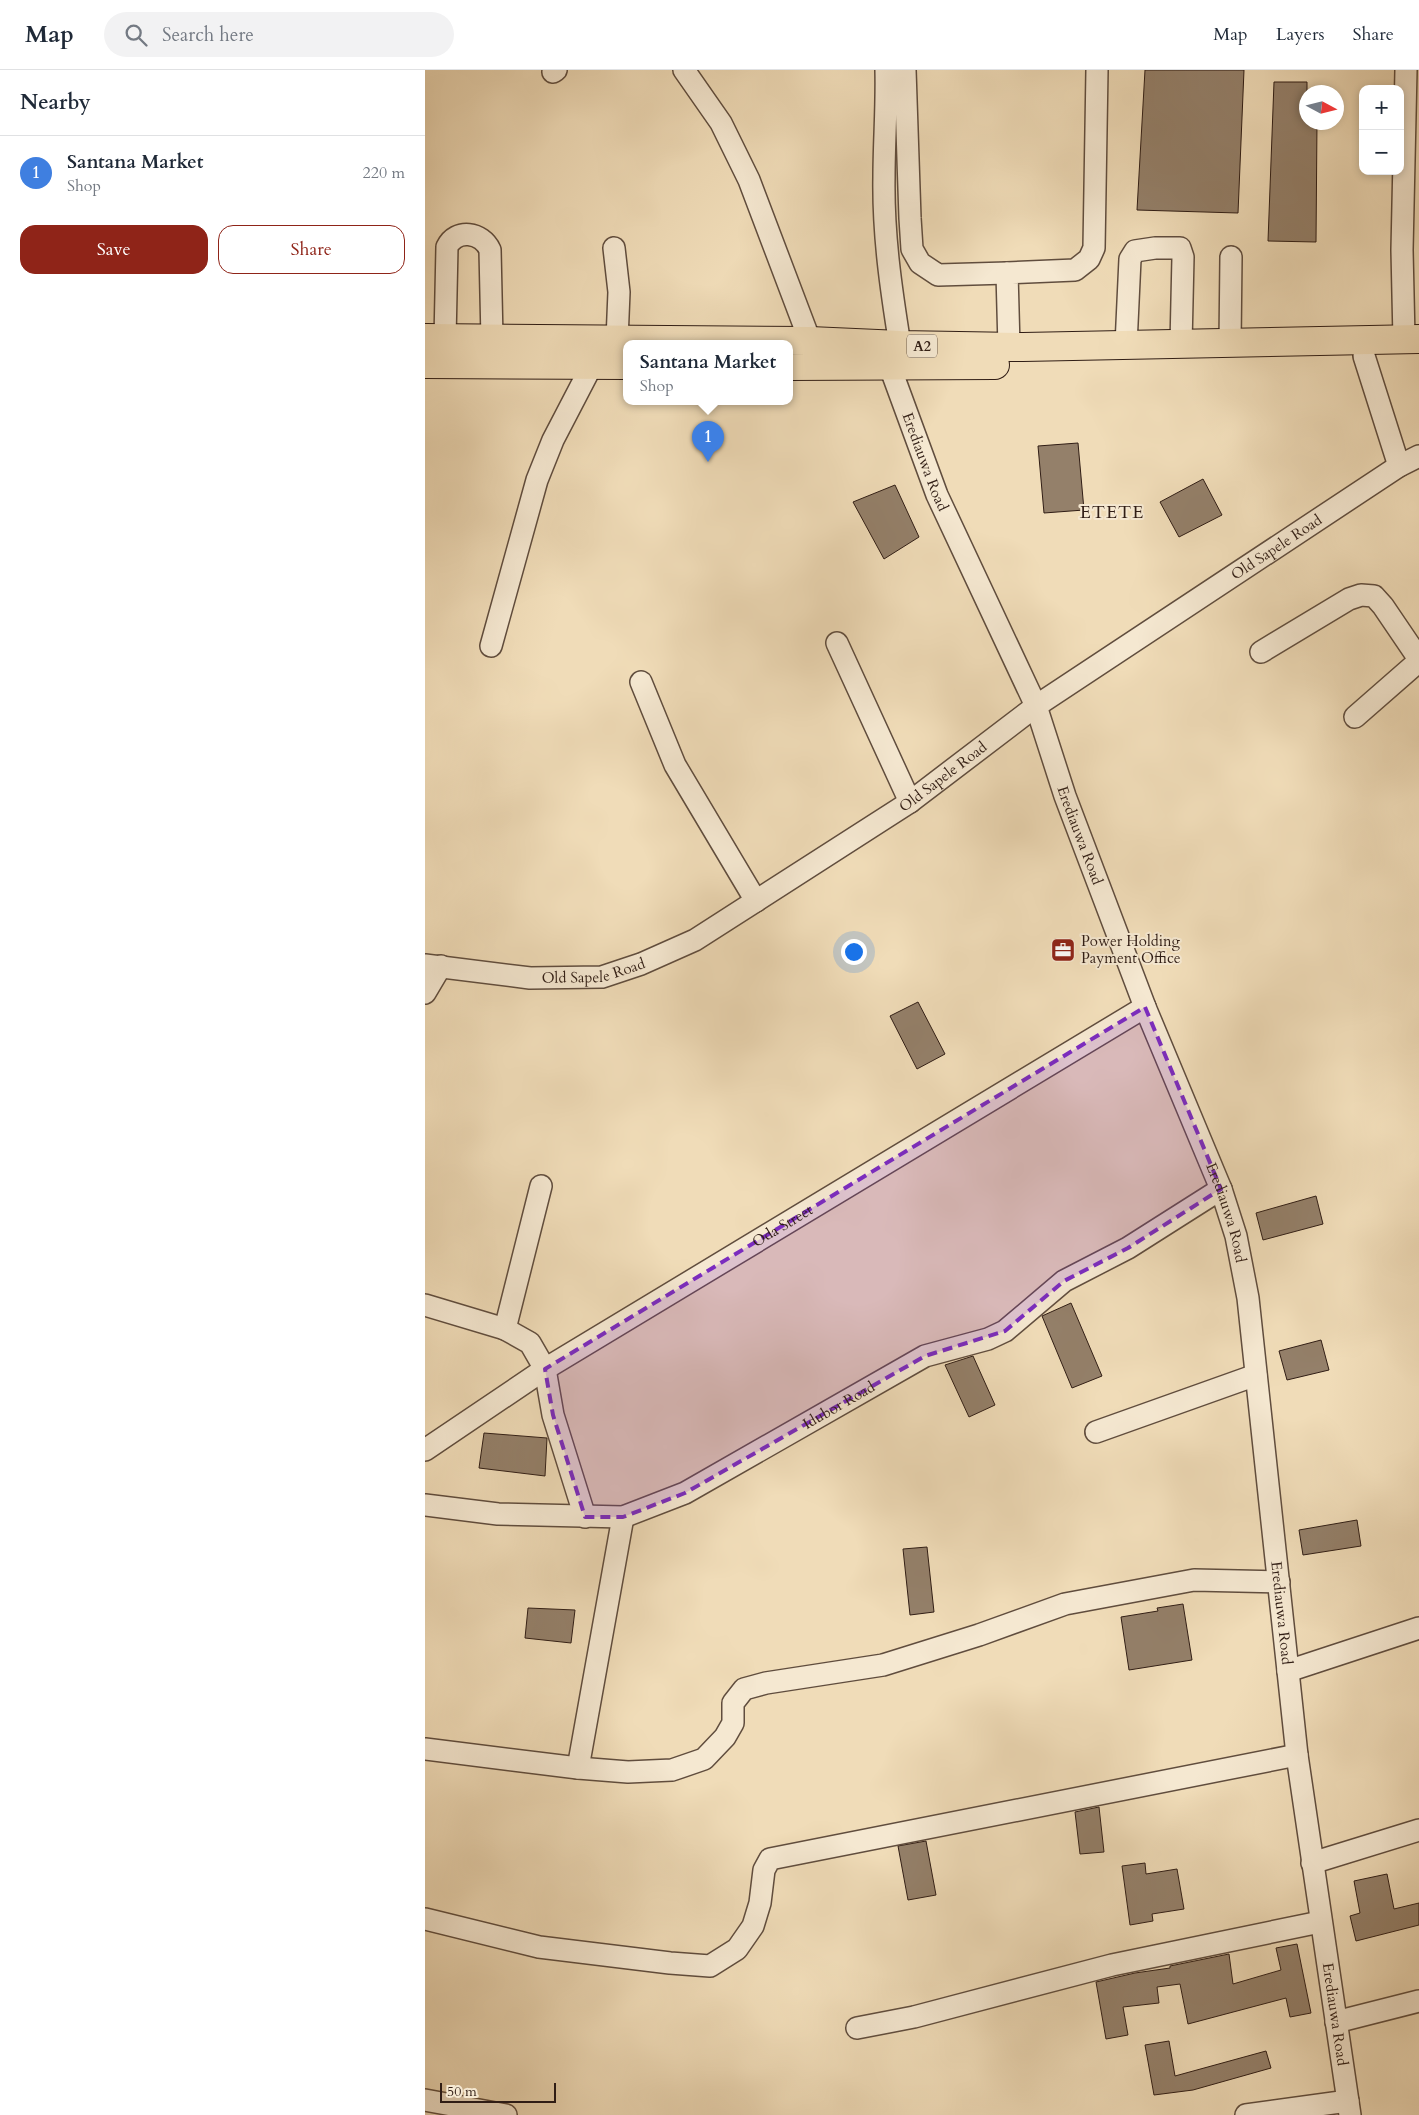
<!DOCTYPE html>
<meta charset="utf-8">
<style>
body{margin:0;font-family:Cardo,serif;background:#f2f2f3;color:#1f2937}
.controls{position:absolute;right:15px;top:15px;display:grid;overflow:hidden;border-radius:10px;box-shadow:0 2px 8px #0003}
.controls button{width:45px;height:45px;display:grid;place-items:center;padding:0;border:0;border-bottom:1px solid #e0e1e3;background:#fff;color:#1f2937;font:25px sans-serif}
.compass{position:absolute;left:874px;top:15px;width:45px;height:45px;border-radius:50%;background:#fff;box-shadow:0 2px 8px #0003;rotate:97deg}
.scale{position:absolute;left:15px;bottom:12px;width:116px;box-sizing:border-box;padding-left:5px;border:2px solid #301d15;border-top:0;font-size:14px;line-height:18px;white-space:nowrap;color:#301d15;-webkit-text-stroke:4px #f5e8d1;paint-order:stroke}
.you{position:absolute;left:428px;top:881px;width:18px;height:18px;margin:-12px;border:4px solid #fff;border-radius:50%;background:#1a73e8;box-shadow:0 0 0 8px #1a73e833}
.badge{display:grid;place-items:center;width:32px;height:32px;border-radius:50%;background:#8f2418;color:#fff;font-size:16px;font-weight:700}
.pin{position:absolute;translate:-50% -41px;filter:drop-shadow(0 1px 2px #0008)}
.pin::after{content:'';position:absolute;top:26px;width:18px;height:15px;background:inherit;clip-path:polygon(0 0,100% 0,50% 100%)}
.popup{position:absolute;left:198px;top:270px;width:170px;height:65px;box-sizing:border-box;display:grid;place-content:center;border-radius:10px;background:#fff;filter:drop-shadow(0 1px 4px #0005);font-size:16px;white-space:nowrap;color:#747a83}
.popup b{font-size:19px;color:#1f2937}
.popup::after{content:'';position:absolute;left:50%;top:100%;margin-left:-10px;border:10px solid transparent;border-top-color:#fff}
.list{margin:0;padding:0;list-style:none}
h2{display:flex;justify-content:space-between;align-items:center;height:65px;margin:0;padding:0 20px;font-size:21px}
h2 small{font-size:16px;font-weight:400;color:#747a83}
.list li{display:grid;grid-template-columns:32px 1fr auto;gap:15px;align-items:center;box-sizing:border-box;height:75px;padding:0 20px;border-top:1px solid #e0e1e3}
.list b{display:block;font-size:19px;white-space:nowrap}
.list p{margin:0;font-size:16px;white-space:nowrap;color:#747a83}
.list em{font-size:16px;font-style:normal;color:#747a83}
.actions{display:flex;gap:10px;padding:15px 20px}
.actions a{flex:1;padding:11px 0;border:1px solid #8f2418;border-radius:15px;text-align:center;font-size:18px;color:#8f2418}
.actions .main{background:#8f2418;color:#fff}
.icon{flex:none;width:28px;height:28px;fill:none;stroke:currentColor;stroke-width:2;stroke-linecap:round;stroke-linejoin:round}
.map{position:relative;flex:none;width:994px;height:2045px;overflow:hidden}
header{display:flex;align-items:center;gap:30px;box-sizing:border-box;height:70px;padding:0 25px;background:#fff;border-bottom:1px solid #e0e1e3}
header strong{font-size:24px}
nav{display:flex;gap:28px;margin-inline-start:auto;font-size:18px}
.search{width:350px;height:45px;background:#f2f2f3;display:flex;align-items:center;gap:12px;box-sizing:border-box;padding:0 18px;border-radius:28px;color:#747a83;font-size:19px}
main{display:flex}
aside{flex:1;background:#fff}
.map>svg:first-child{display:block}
.building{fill:#94806a;stroke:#301d15}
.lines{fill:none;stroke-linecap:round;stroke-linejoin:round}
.minor-casing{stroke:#604d3e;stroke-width:24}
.highway-casing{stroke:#301d15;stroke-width:30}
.minor{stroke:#f5e8d1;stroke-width:21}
.highway{stroke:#f0dcb8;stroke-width:28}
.marked{fill:#7b2cbf;fill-opacity:0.2;stroke:#7b2cbf;stroke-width:4;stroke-dasharray:10 6;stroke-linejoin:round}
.labels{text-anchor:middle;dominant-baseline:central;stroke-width:4;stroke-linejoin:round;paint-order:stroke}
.shield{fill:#f5e8d1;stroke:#6b5a4d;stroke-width:1}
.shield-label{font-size:14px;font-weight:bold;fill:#301d15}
.street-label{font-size:15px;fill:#301d15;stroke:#f5e8d1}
.poi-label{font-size:15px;fill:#301d15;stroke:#f5e8d1;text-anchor:start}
.quarter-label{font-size:18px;letter-spacing:1px;fill:#301d15;stroke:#f5e8d1}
</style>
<header>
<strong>Map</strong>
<div class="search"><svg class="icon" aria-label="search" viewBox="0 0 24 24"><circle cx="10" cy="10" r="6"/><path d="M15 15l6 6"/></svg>Search here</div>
<nav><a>Map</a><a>Layers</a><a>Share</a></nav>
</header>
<main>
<aside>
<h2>Nearby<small></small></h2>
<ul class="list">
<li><span class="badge" style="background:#3f7fe0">1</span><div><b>Santana Market</b><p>Shop</p></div><em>220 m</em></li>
</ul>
<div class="actions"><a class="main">Save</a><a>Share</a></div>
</aside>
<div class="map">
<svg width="994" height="2045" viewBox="0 0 994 2045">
<rect width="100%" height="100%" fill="#f0dcb8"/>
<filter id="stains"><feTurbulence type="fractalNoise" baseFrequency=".004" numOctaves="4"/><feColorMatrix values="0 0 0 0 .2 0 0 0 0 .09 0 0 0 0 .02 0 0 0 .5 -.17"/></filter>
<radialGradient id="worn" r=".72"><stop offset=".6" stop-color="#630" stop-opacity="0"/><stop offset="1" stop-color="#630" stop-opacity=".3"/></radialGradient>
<path class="building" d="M720 0H819L813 143 712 140Z
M849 12H882V52H892L891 172 843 171Z
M653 373 659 440 619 443 613 376Z
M778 409 797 445 754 467 735 432Z
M470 415 494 467 459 489 428 432Z
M493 932 520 984 492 999 465 946Z
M891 1126 898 1154 838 1170 831 1143Z
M646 1233 677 1306 647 1318 617 1246Z
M896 1270 904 1300 862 1310 854 1281Z
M548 1286 570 1335 544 1347 520 1295Z
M59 1363 122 1368 120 1406 54 1398Z
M932 1450 936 1476 878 1485 874 1460Z
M502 1477 509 1542 485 1545 478 1479Z
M758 1534 767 1590 704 1600 696 1547 733 1541 732 1538Z
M103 1538 150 1540 146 1573 100 1568Z
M674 1737 679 1782 655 1784 650 1742Z
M501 1771 511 1825 483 1830 473 1776Z
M720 1793 721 1804 752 1799 759 1839 727 1844 728 1851 705 1855 697 1796Z
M962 1804 969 1839 994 1833V1855L931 1871 925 1846 935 1843 929 1811Z
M872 1874 886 1943 865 1947 861 1928 763 1954 755 1914 732 1917 734 1933 698 1937 703 1965 681 1969 671 1912 710 1903 745 1898V1896L804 1884 808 1914 856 1900 851 1878Z
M744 1971 750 2006 841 1981 846 1998 768 2020 729 2025 720 1975Z"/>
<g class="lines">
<defs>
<g id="minor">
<path d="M259 0 296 53 324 110 385 271"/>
<path d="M461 0C462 36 459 72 459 107 458 164 466 219 475 275"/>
<path d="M480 0 485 148 487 179 495 193 513 205 582 203"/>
<path d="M128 2 131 0"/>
<path d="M189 178 194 222 192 270"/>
<path d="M20 269 22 177C31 158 57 162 65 180L67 269"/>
<path d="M979 269 977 180 981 0"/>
<path d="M805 273 806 187"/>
<path d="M701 275 705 189 710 181 730 178H755L758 187 756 274"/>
<path d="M584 277 582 203 650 200 664 189 669 178 672 0"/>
<path d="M939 286 974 396"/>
<path id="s1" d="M465 297 512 425 611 636 640 726 720 937 796 1119 811 1166 823 1228 872 1685 925 2045"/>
<path d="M412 573 485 732"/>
<path d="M66 576 112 410 128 370 167 295"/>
<path d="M836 582 924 529 936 525 949 526 958 536 994 589"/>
<path d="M216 612 250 695 331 831"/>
<path d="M930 647 994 591"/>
<path id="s2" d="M0 895 105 908 177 907 216 894 270 870 485 732 611 636 974 396 994 386"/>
<path d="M0 923 16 896"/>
<path d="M0 1235 80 1259 105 1273 120 1299 128 1345 160 1447"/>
<path d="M80 1259 116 1116"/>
<path d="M671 1362 831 1305"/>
<path id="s3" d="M0 1380 120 1299 720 937"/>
<path id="s4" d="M0 1435 73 1444 198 1447 260 1423 500 1286 563 1269 580 1261 639 1211 703 1178 796 1119"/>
<path d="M863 1601 994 1558"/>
<path d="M0 1679 153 1698 203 1702 247 1700 279 1689 300 1667 308 1653V1633L319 1619 341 1613 458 1595 554 1565 640 1534 769 1510 854 1512"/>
<path d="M153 1698 198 1447"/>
<path d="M887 1793 994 1760"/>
<path d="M0 1849 114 1877 245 1893 285 1896 312 1879 328 1856 335 1833 339 1800 345 1789 872 1685"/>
<path d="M911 1952 994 1931"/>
<path d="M432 1958 489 1947 687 1895 895 1852"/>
<path d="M0 2030 81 2045"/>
<path d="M821 2045 923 2031"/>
</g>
<path id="highway" d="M0 268 385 271 475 275 598 277 994 269
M0 294 202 295
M364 296 570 295"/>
</defs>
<use href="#minor" class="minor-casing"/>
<use href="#highway" class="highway-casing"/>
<use href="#minor" class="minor"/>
<use href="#highway" class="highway"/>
</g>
<path class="marked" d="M720 937 796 1119 703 1178 639 1211 580 1261 500 1286 260 1423 198 1447H160L128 1345 120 1299Z"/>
<defs>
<symbol id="office-square" viewBox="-11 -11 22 22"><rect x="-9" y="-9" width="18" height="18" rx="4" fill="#8f2418" stroke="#f5e8d1"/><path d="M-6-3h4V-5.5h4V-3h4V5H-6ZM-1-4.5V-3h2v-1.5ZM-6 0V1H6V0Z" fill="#fff"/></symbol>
</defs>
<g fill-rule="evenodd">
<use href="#office-square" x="624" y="866" width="28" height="28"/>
</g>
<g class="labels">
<rect class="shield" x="482" y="264.5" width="30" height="23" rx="4"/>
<g class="shield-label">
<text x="497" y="276">A2</text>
</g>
<g class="street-label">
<text stroke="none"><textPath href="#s1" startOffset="101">Erediauwa Road</textPath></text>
<text stroke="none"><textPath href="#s2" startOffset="980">Old Sapele Road</textPath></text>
<text stroke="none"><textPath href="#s2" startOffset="575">Old Sapele Road</textPath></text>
<text stroke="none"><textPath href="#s1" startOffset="506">Erediauwa Road</textPath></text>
<text stroke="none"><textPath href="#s2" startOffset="170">Old Sapele Road</textPath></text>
<text stroke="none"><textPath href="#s1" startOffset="911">Erediauwa Road</textPath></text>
<text stroke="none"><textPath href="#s3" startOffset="422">Oda Street</textPath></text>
<text stroke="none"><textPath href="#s4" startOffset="442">Idubor Road</textPath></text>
<text stroke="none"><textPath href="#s1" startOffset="1316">Erediauwa Road</textPath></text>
<text stroke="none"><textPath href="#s1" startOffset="1721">Erediauwa Road</textPath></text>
</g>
<g class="poi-label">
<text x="656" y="871">Power Holding<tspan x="656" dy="17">Payment Office</tspan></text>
</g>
<g class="quarter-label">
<text x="687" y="442">ETETE</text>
</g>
</g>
<rect width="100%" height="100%" filter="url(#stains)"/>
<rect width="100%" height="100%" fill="url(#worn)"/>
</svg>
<div class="controls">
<button>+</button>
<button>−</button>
</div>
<svg class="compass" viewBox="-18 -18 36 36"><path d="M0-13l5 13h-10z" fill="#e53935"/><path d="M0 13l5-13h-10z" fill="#747a83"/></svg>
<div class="scale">50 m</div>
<div class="you"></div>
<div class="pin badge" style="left:283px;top:392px;background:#3f7fe0">1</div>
<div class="popup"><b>Santana Market</b>Shop</div>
</div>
</main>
